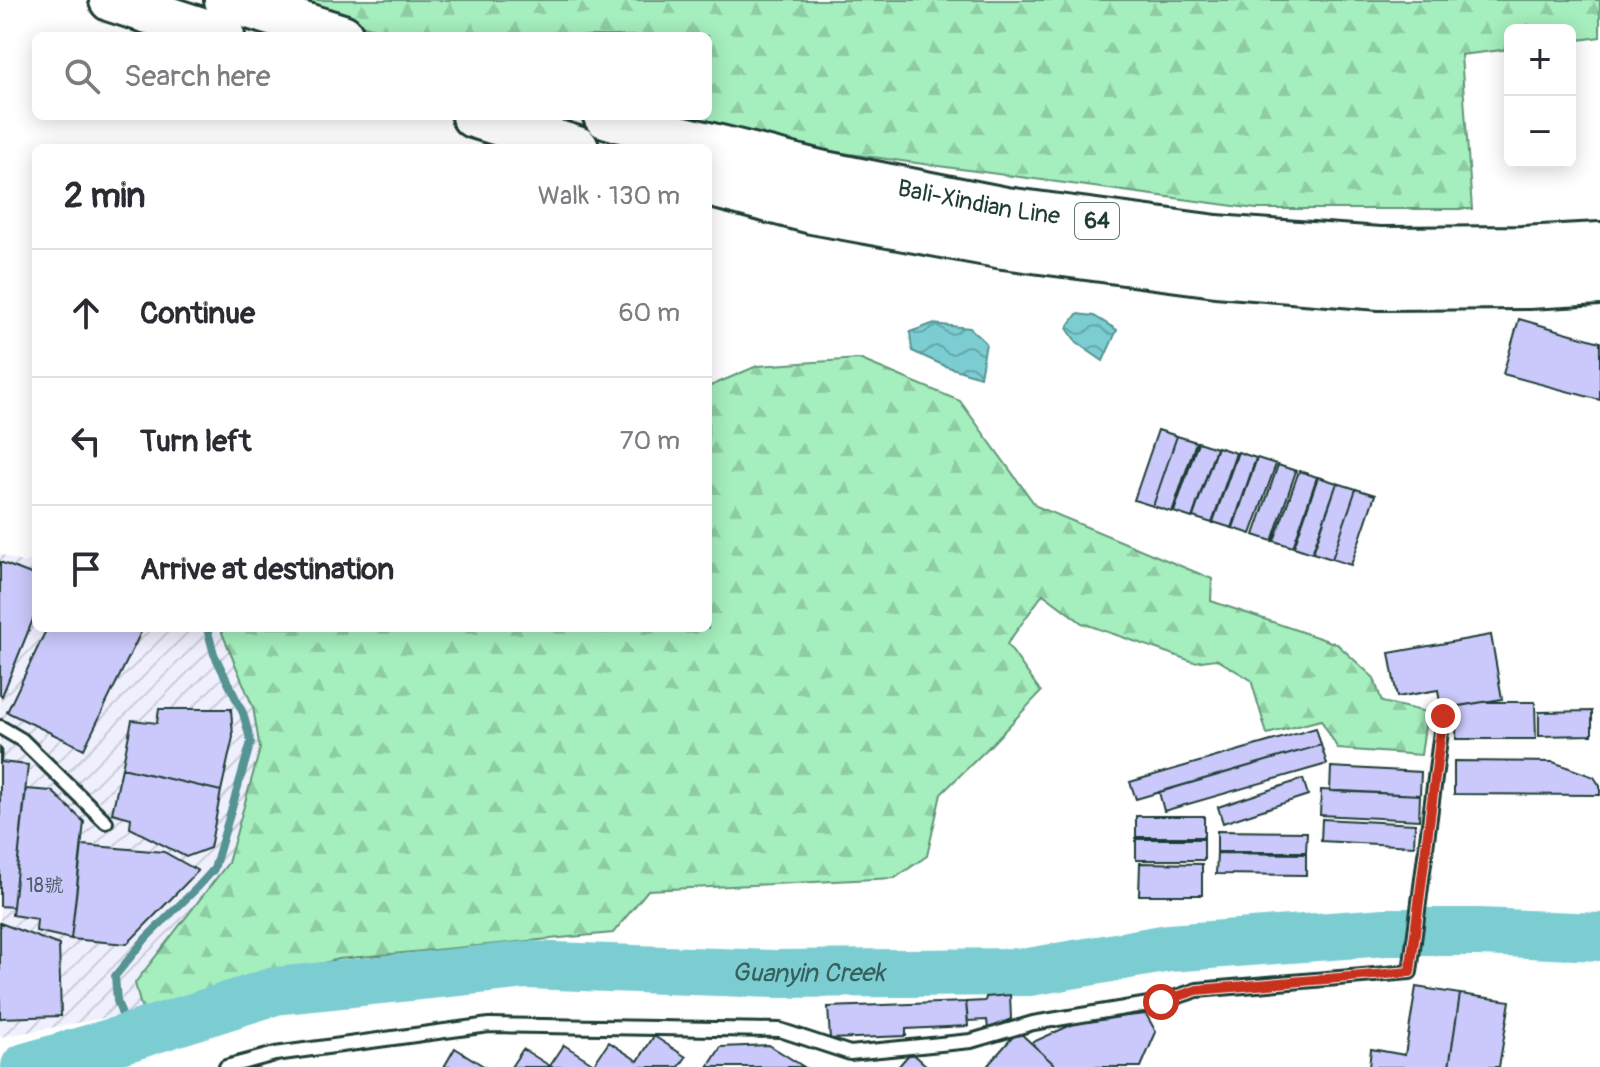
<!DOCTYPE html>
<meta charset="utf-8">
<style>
body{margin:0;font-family:Pangolin,"LXGW WenKai TC",sans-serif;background:#f7f7f7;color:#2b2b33}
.controls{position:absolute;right:24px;top:24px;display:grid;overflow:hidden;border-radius:12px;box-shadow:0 4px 20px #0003}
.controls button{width:72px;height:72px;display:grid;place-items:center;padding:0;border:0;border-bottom:2px solid #e1e1e2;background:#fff;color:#2b2b33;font:40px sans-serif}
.stop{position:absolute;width:24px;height:24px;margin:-18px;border:6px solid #c8321e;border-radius:50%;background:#fff}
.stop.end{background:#c8321e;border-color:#fff;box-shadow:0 2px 8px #0008}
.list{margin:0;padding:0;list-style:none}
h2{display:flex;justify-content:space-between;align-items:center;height:104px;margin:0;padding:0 32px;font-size:34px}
h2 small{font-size:26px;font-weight:400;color:#7c7c81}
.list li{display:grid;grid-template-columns:52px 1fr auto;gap:24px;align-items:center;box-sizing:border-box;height:128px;padding:0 32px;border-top:2px solid #e1e1e2}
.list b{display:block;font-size:30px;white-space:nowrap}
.list em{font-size:26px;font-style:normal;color:#7c7c81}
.icon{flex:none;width:44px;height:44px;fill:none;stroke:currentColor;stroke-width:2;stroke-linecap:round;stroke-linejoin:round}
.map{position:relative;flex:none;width:1600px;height:1067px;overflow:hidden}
.search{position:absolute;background:#fff;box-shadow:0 4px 20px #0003;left:32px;top:32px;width:680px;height:88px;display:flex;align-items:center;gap:20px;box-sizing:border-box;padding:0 28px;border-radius:12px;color:#7c7c81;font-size:30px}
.panel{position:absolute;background:#fff;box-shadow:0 4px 20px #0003;left:32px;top:144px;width:680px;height:488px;border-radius:12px}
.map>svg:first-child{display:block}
.industrial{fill:url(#industrial-furrows)}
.forest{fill:url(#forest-firs);stroke:#629678;stroke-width:2}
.water{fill:url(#water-waves);stroke:#569393;stroke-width:2}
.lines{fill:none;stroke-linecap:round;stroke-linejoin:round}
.stream{stroke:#569393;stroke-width:8}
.river{stroke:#7bcdd2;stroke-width:48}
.building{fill:#cbc9fb;stroke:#1f3d34;stroke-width:2}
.lane-casing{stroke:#1f3d34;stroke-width:18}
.highway-casing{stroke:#1f3d34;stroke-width:48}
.lane{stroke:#fff;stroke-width:12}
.highway{stroke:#fff;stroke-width:42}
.route{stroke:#c8321e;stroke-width:10}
.labels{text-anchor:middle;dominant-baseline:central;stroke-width:6;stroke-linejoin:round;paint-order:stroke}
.number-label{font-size:20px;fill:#4a6066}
.shield{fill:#fff;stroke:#627771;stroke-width:2}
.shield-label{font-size:22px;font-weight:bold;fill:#1f3d34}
.street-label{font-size:24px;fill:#1f3d34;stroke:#fff}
.water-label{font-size:26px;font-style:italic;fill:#36615c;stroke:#fff}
</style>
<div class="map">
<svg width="1600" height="1067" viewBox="0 0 1600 1067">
<defs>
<pattern id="industrial-furrows" width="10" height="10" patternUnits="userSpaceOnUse" patternTransform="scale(2)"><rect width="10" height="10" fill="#efeffe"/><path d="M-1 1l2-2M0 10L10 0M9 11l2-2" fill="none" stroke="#ccceda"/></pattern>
<pattern id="forest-firs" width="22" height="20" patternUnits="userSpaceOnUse" patternTransform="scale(2)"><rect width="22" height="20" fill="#a5eebd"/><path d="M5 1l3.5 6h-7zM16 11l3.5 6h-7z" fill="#8ecda3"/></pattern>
<pattern id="water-waves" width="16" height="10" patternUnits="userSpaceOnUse" patternTransform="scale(2)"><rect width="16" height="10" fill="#7bcdd2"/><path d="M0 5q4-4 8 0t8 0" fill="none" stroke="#64a8ab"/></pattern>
</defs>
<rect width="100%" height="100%" fill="#fff"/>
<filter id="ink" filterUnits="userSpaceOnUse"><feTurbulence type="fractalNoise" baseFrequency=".0125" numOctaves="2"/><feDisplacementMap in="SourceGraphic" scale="16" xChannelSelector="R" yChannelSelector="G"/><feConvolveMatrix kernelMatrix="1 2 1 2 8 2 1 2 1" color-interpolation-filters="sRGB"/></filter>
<g filter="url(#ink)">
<path class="industrial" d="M0 554 24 563 36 556V628H220L253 707 260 749 228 863 135 983 142 1011 0 1037Z"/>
<path class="forest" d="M284 0H1600V37L1570 41V30H1510V49L1461 55 1472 209H1256L798 147 665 116H708V36H396Z
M859 359 960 401 1036 506 1212 579 1211 601 1337 644 1374 678 1382 702 1427 712 1421 755 1338 749 1321 720 1267 734 1251 680 1216 659 1194 662 1082 623 1043 594 1007 644 1041 692 987 749 941 794 927 856 895 878 648 890 613 933 339 959 142 1011 135 983 228 863 260 749 253 707 220 628H708V387L757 366Z"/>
<path class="water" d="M1077 314 1094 316 1117 330 1103 361 1077 343 1067 328Z
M932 324 970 328 986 343 980 377 945 366 912 351 910 332Z"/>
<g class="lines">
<path class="stream" d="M130 1037 117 1001 115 976 147 937 197 888 214 869 251 742 243 713 214 654 207 628"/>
<path class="river" id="s1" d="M25 1067 130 1037 275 991 527 965 774 974 1029 972 1169 948 1385 932H1478L1600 937"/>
</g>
<path class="building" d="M1519 319 1600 342V400L1503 374Z
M1158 430 1177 436 1153 506 1134 500Z
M1177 436 1196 442 1172 512 1153 506Z
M1198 442 1216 448 1192 518 1174 512Z
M1217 447 1236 453 1212 523 1193 517Z
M1238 452 1256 458 1232 528 1213 522Z
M1257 458 1276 464 1251 534 1233 528Z
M1278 465 1296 471 1272 541 1254 535Z
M1299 471 1317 477 1293 547 1274 541Z
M1318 477 1337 483 1312 553 1294 547Z
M1337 483 1356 489 1332 559 1313 553Z
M1356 489 1375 495 1351 565 1332 559Z
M0 562 36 576V612L2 696 0 695Z
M47 628H143L84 749 7 712Z
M1491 635 1502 699 1441 709 1438 690 1397 697 1389 653Z
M1483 702H1535L1536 739H1456L1457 706Z
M159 709H231L233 737 221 791 122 768 132 720 157 723Z
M1592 711V735L1539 736V712Z
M1316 728 1321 745 1136 799 1130 782Z
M1321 745 1327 764 1164 811 1159 792Z
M0 748 2 750 1 762 28 765 13 907 0 906Z
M1454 761 1553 762 1594 777 1600 786V795L1454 794Z
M1331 767 1421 772 1420 795 1330 791Z
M122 768 221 791 210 848 186 857 130 828 131 818 112 813Z
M1303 779 1308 795 1223 823 1218 807Z
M26 789 52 791 84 822 71 939 36 931 37 919 12 915Z
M1321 790 1420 795 1419 820 1320 815Z
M1136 816H1204V837H1136Z
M1322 819 1415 824 1414 846 1321 841Z
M1217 831 1307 832 1306 852H1217Z
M1136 839H1204V860H1136Z
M82 845 164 852 198 871 127 944 71 939Z
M1217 853 1306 854V875L1216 874Z
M1140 863 1202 864V895H1139Z
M0 923 59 945 61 1016 0 1018Z
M1416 987 1460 994 1449 1067H1369L1371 1049 1405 1055Z
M1460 994 1510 1001 1499 1067H1449Z
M1010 995 1011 1019 988 1029 987 1020 968 1021 966 1002 985 1001 986 997Z
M966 1002 968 1026 906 1029V1036L830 1039 828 1007Z
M1146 1014 1156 1032 1141 1067H1057L1031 1043 1080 1021Z
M1018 1031 1057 1067H991L988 1065Z
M654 1036 686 1057 679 1067H511L523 1049 550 1066 564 1045 594 1064 609 1042 638 1061Z
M769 1045 804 1067H708L721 1047Z
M455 1048 485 1067H444Z
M911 1052 928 1067H898Z"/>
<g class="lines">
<defs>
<path id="lane" d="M0 727 22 740 106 822
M226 1067 275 1054 489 1025 780 1030 850 1053 971 1041 1033 1023 1161 1002 1197 990 1410 972 1443 716"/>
<g id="highway">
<path d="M111 0 223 36"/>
<path d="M226 0 342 36"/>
<path d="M473 116 577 148"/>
<path id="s2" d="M605 116 660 132 820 172 1006 209 1216 237 1380 249 1522 248 1600 244"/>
<path d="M708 185 812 212 1003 247 1216 275 1380 288 1528 287 1600 283"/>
</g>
</defs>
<use href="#lane" class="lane-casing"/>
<use href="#highway" class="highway-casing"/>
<use href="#lane" class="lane"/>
<use href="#highway" class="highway"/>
</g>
</g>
<g class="lines" filter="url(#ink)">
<path class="route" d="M1161 1002 1197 990 1410 972 1443 716"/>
</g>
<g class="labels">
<g class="number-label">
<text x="45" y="885">18號</text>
</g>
<rect class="shield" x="1075" y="203" width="44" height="36" rx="6"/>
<g class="shield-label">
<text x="1097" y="221">64</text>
</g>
<g class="street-label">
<text stroke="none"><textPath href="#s2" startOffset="384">Bali-Xindian Line</textPath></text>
</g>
<g class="water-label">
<text stroke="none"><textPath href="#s1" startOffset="796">Guanyin Creek</textPath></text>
</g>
</g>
</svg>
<div class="controls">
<button>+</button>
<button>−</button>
</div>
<div class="stop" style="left:1161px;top:1002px"></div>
<div class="stop end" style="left:1443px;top:716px"></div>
<div class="search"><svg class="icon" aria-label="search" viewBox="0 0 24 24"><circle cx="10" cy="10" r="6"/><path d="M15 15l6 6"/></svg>Search here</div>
<section class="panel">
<h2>2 min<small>Walk · 130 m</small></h2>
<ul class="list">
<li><svg class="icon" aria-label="ahead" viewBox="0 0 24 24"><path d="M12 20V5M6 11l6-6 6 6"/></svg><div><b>Continue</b></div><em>60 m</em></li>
<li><svg class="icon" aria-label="left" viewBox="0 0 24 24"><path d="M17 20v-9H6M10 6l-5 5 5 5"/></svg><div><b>Turn left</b></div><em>70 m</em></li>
<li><svg class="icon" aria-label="arrive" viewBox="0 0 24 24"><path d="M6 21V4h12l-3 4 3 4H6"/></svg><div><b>Arrive at destination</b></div></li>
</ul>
</section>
</div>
